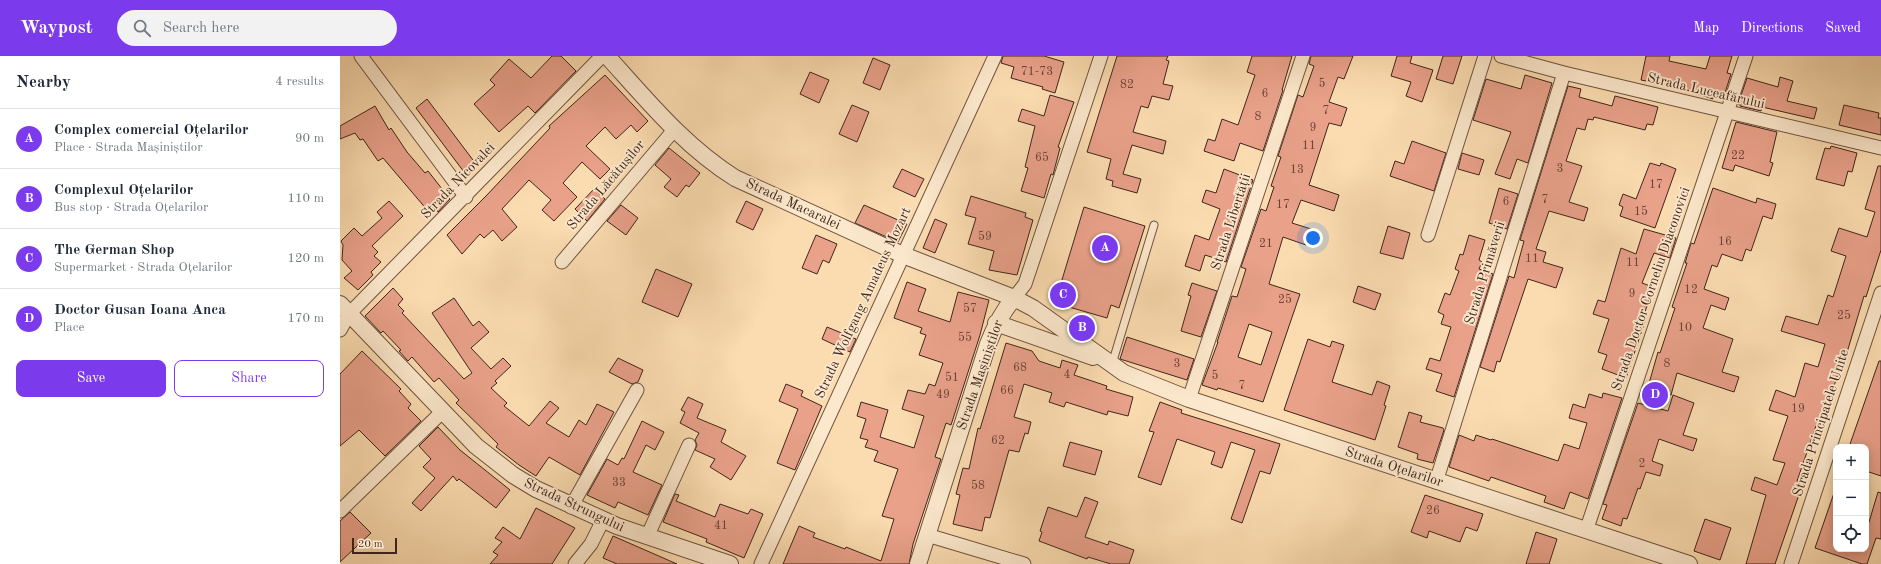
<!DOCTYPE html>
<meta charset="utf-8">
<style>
body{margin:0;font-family:"Old Standard TT",serif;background:#f2f2f3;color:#1f2937}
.controls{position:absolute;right:12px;bottom:12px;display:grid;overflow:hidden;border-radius:8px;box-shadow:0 2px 10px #0003}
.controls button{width:36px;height:36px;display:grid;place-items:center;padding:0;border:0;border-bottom:1px solid #e0e1e3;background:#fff;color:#1f2937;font:20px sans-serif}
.scale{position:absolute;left:12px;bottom:10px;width:45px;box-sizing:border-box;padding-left:4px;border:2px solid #40251b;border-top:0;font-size:11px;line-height:14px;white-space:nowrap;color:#40251b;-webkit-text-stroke:3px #fce8cc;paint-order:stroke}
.you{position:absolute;left:973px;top:182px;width:14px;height:14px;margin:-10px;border:3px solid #fff;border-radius:50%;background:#1a73e8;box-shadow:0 0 0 6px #1a73e833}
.badge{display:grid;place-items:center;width:26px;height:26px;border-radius:50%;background:#7c3aed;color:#fff;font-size:13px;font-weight:700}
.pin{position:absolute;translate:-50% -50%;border:2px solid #fff;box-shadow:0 1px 4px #0006}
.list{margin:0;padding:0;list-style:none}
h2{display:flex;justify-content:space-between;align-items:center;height:52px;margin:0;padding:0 16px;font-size:17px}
h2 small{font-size:13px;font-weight:400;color:#747a83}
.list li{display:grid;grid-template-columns:26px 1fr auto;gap:12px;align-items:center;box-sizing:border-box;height:60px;padding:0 16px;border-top:1px solid #e0e1e3}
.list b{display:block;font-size:15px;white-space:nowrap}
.list p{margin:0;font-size:13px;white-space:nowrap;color:#747a83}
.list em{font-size:13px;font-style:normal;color:#747a83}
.actions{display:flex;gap:8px;padding:12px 16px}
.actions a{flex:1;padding:9px 0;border:1px solid #7c3aed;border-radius:8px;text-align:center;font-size:14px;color:#7c3aed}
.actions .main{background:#7c3aed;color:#fff}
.icon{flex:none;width:22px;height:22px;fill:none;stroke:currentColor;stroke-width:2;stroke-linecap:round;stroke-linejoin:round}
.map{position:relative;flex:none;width:1541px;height:508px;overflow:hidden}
header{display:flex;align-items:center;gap:24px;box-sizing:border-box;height:56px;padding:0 20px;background:#7c3aed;color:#fff}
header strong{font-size:19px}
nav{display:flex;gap:22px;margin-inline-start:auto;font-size:14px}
.search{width:280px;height:36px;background:#f2f2f3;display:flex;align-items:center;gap:10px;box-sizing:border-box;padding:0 14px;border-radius:22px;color:#747a83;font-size:15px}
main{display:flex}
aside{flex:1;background:#fff}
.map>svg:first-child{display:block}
.building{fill:#e9a18a;stroke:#40251b;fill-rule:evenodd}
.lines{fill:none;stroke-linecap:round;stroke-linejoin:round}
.service-casing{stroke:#6f5340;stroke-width:9}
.minor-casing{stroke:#6f5340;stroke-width:15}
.tertiary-casing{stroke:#6f5340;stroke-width:18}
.service{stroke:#fce8cc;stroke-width:7}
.minor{stroke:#fce8cc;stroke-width:13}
.tertiary{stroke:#fce8cc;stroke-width:16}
.labels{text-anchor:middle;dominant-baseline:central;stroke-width:3.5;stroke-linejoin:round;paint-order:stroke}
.number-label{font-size:12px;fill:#6a4437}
.street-label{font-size:14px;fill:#40251b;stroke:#fce8cc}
</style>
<header>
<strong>Waypost</strong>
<div class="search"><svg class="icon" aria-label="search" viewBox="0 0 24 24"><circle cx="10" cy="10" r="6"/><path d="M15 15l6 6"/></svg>Search here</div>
<nav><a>Map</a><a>Directions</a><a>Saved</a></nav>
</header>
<main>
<aside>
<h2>Nearby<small>4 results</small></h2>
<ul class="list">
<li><span class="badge">A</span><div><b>Complex comercial Oțelarilor</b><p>Place · Strada Mașiniștilor</p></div><em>90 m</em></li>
<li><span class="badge">B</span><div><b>Complexul Oțelarilor</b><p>Bus stop · Strada Oțelarilor</p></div><em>110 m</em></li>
<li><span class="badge">C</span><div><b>The German Shop</b><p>Supermarket · Strada Oțelarilor</p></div><em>120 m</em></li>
<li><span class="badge">D</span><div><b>Doctor Gusan Ioana Anca</b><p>Place</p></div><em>170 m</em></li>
</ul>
<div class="actions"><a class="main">Save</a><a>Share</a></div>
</aside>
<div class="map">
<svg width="1541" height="508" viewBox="0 0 1541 508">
<rect width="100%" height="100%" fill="#fbdcb0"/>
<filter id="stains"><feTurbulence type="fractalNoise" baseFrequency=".005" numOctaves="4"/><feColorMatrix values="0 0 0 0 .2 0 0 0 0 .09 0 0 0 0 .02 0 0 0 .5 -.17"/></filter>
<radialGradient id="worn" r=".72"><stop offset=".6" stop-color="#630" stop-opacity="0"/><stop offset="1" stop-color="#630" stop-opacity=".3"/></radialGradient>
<path class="building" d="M212 0H221L236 15 195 57 188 50 159 76 134 48 155 29 150 24 169 3 191 22Z
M663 0H704L724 6 715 37 702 33 703 31 671 22 674 11 661 7Z
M777 0H828L826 4 829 5 823 28 833 30 829 44 812 40 808 52 801 50 793 76 826 85 823 98 792 89 783 118 801 123 797 137 772 130 773 125 766 123 771 103 747 96Z
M912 0H952L942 34H943L923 95 900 87 894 105 864 95 868 83 875 85 882 63 898 69 915 19 907 16Z
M971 0H1013L1004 23 998 21 989 46 1007 52 1001 70 989 67 969 129 999 139 994 155 961 144 952 167 971 173 966 189 943 181 929 228 960 238 923 346 878 332 877 334 862 329 878 286H877L892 240 897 241 906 213 901 211 921 153 926 155 934 131 931 130 941 101 938 100 958 39 963 41 974 10 969 8ZM909 268 932 276 921 309 898 301Z
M1057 0H1072L1070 7 1093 14 1082 46 1066 40 1071 26 1051 20Z
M1103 0H1122L1113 28 1096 23Z
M1306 0H1330L1329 5 1366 13 1370 0H1392L1387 17 1391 18 1383 43 1373 40V43L1341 32 1301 24Z
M533 2 550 9 540 34 523 27Z
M470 16 489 24 479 47 460 38Z
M265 19 308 65 297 76 291 69 276 83 265 71 246 90 270 113 260 123 242 106 223 127 237 141 214 165 202 154 211 144 189 124 162 153 177 171 162 185 153 174 144 182 140 178 122 198 107 179 146 140 210 72 209 70Z
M1185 19 1212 27 1188 107 1177 103 1170 123 1155 118 1171 76 1133 64 1146 23 1181 33Z
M1440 21 1453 25 1447 45 1477 52 1474 63 1422 51 1421 55 1400 50V48H1398L1407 22 1438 31Z
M1228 30 1241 33 1239 41 1272 50 1275 40 1318 51 1313 69 1307 68 1305 74 1254 61 1253 64 1248 63 1245 74 1237 72 1226 105 1242 110 1229 146 1248 152 1244 165 1209 155 1196 193 1206 196 1203 206 1223 212 1216 232 1188 223 1160 306 1157 305 1154 316 1140 311 1169 220 1174 222 1184 185 1180 184Z
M710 39 734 46 718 91 720 92 714 115 713 119 711 118 704 142 681 135 688 112 685 111 695 70 678 65 682 53 704 60Z
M87 43 136 108 124 116 76 52Z
M512 49 529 56 517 86 499 78Z
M1504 49 1539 57 1538 62H1541V79L1499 69Z
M35 50 49 74 51 72 67 96 85 117 88 115 110 143 98 156 94 150 88 155 43 102 38 105 23 83 20 84 15 77 0 83V70Z
M1396 66 1437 76 1430 106 1433 107 1429 120 1395 109 1393 115 1382 112Z
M1072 85 1106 97 1094 135 1050 120 1055 105 1064 108Z
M1491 90 1517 97 1512 116 1508 115 1504 130 1476 123 1485 92 1490 93Z
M329 92 360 117 349 131 346 129 337 141 324 131 331 123 315 109Z
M1122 97 1144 104 1139 119 1118 113Z
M1310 107 1320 110 1321 107 1336 113 1315 172 1280 160 1283 151 1279 149 1283 138 1296 143Z
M1538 110H1541V194L1526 241 1524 240 1505 303 1503 302 1481 371 1476 370 1457 425 1463 427 1435 508H1406L1426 439 1411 434 1415 421 1437 429 1445 407 1433 404 1448 360 1429 354 1436 334 1455 341 1465 307 1478 311 1485 288 1441 275 1446 260 1478 269 1488 239 1493 241 1506 200 1491 195 1499 172 1527 181 1535 156 1525 153Z
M562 113 584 123 575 141 553 131Z
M884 113 913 124 886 206 865 199 860 215 845 210 855 179 869 184 880 153 862 146 866 134 876 137Z
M1159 132 1178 138 1167 173 1149 167Z
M1373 132 1416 147 1417 142 1436 148 1432 163 1423 160 1411 195 1406 193 1402 205 1382 198 1377 211 1372 209 1364 233 1389 242 1385 254 1371 249 1363 272 1393 283 1382 316 1399 321 1394 336 1337 317 1331 339 1308 331 1318 296 1320 297 1335 252 1332 251 1347 207H1345L1351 187 1354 188Z
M254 133 265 143 247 165 235 153Z
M631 140 686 157 685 161 693 164 677 219 649 214 654 195 628 188 636 162 625 159Z
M49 145 63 160 32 190 38 196 34 200 41 206 31 216 33 219 18 234 4 222 12 215 2 204 3 189 1 185 14 172 22 180 42 162 37 156Z
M406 145 423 153 413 174 396 166Z
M281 149 298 162 286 179 267 165Z
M524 149 567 168 558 186 515 167Z
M744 151 805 170 779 252 771 249 767 262 715 247Z
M595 163 607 168 595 197 583 192Z
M1048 170 1070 177 1063 203 1040 197Z
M1304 173 1336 182 1330 202 1314 197 1302 227 1313 231 1304 259H1307L1286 322 1262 313 1267 299 1258 296 1269 263 1253 258 1258 244 1265 246 1281 192 1296 198Z
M476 179 497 188 489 207 483 204 477 218 462 212Z
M1129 179 1145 184 1139 204 1142 206 1139 213 1153 218 1114 341 1096 335 1102 318 1086 313 1090 302 1100 305 1111 271 1101 268 1104 259 1098 256 1105 237 1110 239 1119 215 1115 213 1120 198 1123 199Z
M316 213 352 228 338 261 302 246Z
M567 226 586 233 578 255 610 266 618 236 649 244 640 279 611 369 606 367 595 401 601 403 573 488 569 508H443L459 470 475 477 473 481 505 493 506 491 541 505 554 463 542 460 558 413 534 405 538 395 525 391 528 384 520 382 526 363 517 360 521 346 548 354 540 381 574 392 584 360 562 353 568 334 585 338 589 328 595 330 603 307 579 299 586 279 580 277 582 272 554 262Z
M852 227 877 235 861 281 841 275 851 240 848 239Z
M1018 230 1041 238 1035 254 1013 246Z
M53 232 63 243 58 249 64 255 62 257 124 323 132 317 92 257 114 242 133 270 139 265 149 276 131 292 151 313 163 302 171 310 155 325 157 327 151 332 167 347 164 350 189 370 210 345 219 352 206 367 229 381 239 364 246 369 257 348 274 356 240 419 209 401 196 420 179 409 156 391 158 388 116 347 119 344 99 322 94 326 72 301 68 305 59 295 61 294 43 275 41 277 25 260Z
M487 271 516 283 510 296 482 283Z
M787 281 854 303 847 324 780 303Z
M968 283 990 291 992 285 1004 289 992 326 1032 339 1037 325 1050 330 1044 349 1046 350 1035 384 944 354Z
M666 287 692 295 699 305 720 312 722 304 738 309 734 319 767 330 766 333 793 341 788 360 768 355 767 359 726 346 724 351 709 346 712 337 684 328 674 361 691 366 688 378 685 377 679 396 669 394 650 462 645 461 642 475 613 468 620 439 616 438 623 412 629 413 638 372 640 373Z
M22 295 61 333 59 335 71 348 68 352 81 365 45 400 19 374 0 390V318Z
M278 302 303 314 298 326 292 328 269 316Z
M1539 305H1541V420L1526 415V391H1509Z
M446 328 463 335 461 340 482 350 455 414 437 407 458 353 439 345Z
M1263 337 1282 342 1248 443 1230 436 1224 453 1204 446 1206 440 1151 421 1149 425 1109 411 1119 379 1134 385 1136 379 1151 384 1152 383 1218 405 1224 388 1239 393 1247 367 1229 362 1233 348 1245 352 1249 338 1262 342Z
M1333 339 1354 347 1343 379 1357 383 1353 395 1319 383 1312 405 1323 409 1320 420 1306 416 1300 433 1298 432 1287 463 1283 462 1281 470 1262 463 1267 449 1263 448 1298 347 1328 355Z
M348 341 363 348 357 362 386 374 381 386 406 400 391 424 370 411 375 403 355 394 357 389 355 384 359 377 340 367 345 356 341 354Z
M820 346 842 354 841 357 940 388 930 418 920 415 902 467 891 463 915 394 891 386 882 412 871 408 875 396 837 383 821 429 798 421 814 376 809 375Z
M1069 356 1082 360 1080 366 1103 372 1104 374 1093 407 1077 403 1078 398 1058 391Z
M302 365 324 376 315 394 306 389 293 416 322 429 308 459 278 446 275 452 247 439 267 403 278 409 282 402 284 403Z
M98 371 120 394 170 434 156 452 119 423 117 425 113 420 81 455 72 447 95 422 83 411 91 403 79 390Z
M730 386 762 395 755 419 723 410Z
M1538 436 1541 437V483L1536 482 1527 508H1522L1475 492 1494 437H1496V493H1526V476Z
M335 438 339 439 336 445 375 461 380 448 408 458 411 453 423 458 404 502 366 486 367 483 323 466Z
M1085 439 1143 458 1137 475 1126 471 1120 486 1089 475 1087 482 1071 476Z
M745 441 758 446 745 481 768 489 769 485 794 494 789 508H771L748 501 747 503 699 485 702 476 700 475 708 451 737 461Z
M196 452 235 472 212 508H150L158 499 153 496 162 486 155 482 163 471 180 483Z
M10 456 31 477 0 506V465Z
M1365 463 1391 472 1380 504 1354 495Z
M1196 476 1217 483 1209 508H1186Z
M273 480 337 508H277L263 502Z"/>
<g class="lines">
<defs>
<path id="service" d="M772 308 814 169"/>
<path id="minor" d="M21 0 126 141
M1161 0 1224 17 1541 92
M1088 179 1145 0
M222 206 334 74
M674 242 685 228 761 0
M0 274 9 258 262 0
M849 343 963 0
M1096 426 1224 17
M231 451 297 334
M0 455 102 356
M1246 475 1406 0
M587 479 684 508
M307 481 349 389
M235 508 251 488 263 464
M421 508 655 0
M1451 508 1541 237"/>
<path id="tertiary" d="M267 0C307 44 344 90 395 122L563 199 674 242 693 252 784 317 849 343 1349 508
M0 248 136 390 173 419 196 433 277 470 390 508
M656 267 753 301
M578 508 648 288C655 270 662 256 674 242"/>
</defs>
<use href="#service" class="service-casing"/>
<use href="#minor" class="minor-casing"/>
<use href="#tertiary" class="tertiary-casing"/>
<use href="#service" class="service"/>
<use href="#minor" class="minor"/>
<use href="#tertiary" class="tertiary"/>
</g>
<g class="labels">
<g class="number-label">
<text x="697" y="16">71-73</text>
<text x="982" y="28">5</text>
<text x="787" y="29">82</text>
<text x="925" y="38">6</text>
<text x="986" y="55">7</text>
<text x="918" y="61">8</text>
<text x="973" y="72">9</text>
<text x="969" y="90">11</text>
<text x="1398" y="100">22</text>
<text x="702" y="102">65</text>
<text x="1220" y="113">3</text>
<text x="957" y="114">13</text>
<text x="1316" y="129">17</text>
<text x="1205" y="144">7</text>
<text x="1166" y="146">6</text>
<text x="943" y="149">17</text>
<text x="1301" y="156">15</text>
<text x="645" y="181">59</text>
<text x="1385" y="186">16</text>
<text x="926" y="188">21</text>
<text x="1192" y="203">11</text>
<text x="1293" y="207">11</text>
<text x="1351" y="234">12</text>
<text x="1292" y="238">9</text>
<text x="945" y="244">25</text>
<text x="630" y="253">57</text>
<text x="1504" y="260">25</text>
<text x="1345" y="272">10</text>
<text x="625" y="282">55</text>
<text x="837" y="308">3</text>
<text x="1327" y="308">8</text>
<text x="680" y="312">68</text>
<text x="727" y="319">4</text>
<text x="875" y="320">5</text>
<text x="612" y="322">51</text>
<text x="902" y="330">7</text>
<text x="667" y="335">66</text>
<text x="603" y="339">49</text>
<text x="1458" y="353">19</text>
<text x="658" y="385">62</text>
<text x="1302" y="408">2</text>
<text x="279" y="427">33</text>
<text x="638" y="430">58</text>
<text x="1093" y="455">26</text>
<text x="381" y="470">41</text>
</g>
<g class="street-label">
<text transform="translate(1366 35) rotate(13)">Strada Luceafărului</text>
<text transform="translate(118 125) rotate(-46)">Strada Nicovalei</text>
<text transform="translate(266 129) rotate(-50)">Strada Lăcătușilor</text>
<text transform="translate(453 148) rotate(25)">Strada Macaralei</text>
<text transform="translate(891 166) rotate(-72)">Strada Libertății</text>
<text transform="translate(1145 217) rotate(-73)">Strada Primăverii</text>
<text transform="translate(1311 233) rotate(-71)">Strada Doctor Corneliu Diaconovici</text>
<text transform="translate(523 247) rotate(-65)">Strada Wolfgang Amadeus Mozart</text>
<text transform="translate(640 319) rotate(-71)">Strada Mașiniștilor</text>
<text transform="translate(1481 367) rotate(-72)">Strada Principatele Unite</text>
<text transform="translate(1054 411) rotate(18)">Strada Oțelarilor</text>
<text transform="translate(234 449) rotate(25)">Strada Strungului</text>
</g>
</g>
<rect width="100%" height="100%" filter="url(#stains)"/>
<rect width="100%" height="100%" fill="url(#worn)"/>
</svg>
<div class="controls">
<button>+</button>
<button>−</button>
<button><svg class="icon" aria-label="locate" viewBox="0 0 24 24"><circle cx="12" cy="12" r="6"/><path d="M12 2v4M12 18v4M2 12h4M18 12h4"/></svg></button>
</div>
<div class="scale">20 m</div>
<div class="you"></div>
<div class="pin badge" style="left:765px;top:192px">A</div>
<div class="pin badge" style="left:742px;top:272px">B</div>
<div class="pin badge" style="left:723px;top:239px">C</div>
<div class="pin badge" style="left:1315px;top:339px">D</div>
</div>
</main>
